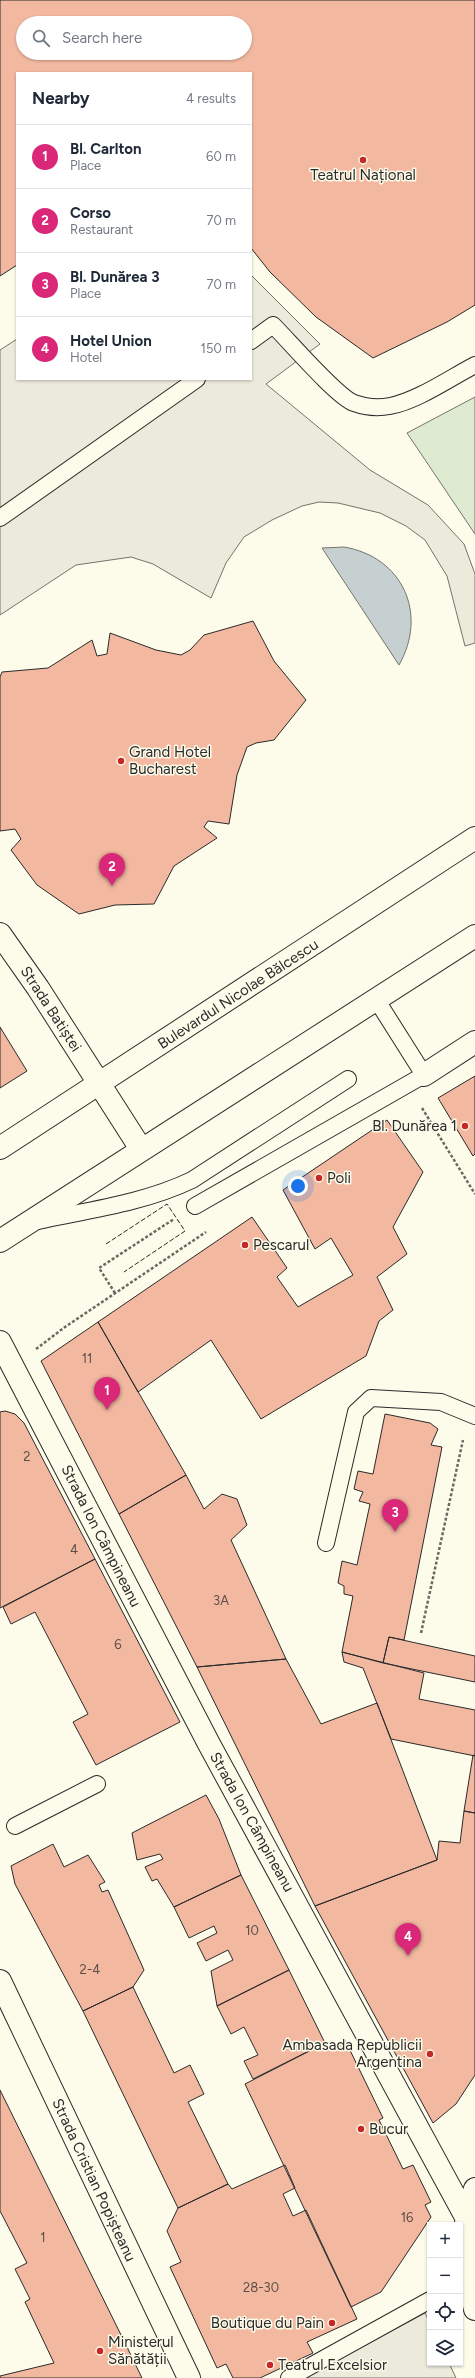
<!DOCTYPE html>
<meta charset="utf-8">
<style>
body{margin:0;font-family:Figtree,sans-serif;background:#f6f6f7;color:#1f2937}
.controls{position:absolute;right:12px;bottom:12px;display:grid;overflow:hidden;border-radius:0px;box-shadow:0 1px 3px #0004}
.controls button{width:36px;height:36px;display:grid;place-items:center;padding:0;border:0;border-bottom:1px solid #e0e1e3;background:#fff;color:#1f2937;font:20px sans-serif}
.you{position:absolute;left:298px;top:1186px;width:14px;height:14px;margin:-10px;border:3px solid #fff;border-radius:50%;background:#1a73e8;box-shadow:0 0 0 6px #1a73e833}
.badge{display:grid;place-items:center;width:26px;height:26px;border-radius:50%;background:#db2777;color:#fff;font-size:13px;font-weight:700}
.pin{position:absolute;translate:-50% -33px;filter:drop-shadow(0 1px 2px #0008)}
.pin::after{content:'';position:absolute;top:21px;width:14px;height:12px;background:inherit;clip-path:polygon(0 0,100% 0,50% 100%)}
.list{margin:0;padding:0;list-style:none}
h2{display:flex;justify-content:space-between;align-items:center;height:52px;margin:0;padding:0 16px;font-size:17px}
h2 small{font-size:13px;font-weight:400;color:#747a83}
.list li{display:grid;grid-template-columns:26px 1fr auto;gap:12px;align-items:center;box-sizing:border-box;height:64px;padding:0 16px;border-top:1px solid #e0e1e3}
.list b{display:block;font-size:15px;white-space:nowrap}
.list p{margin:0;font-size:13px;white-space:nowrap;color:#747a83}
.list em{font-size:13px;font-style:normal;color:#747a83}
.icon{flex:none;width:22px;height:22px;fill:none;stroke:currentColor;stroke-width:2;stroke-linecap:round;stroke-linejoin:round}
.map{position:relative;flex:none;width:475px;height:2378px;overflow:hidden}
.search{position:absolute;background:#fff;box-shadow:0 1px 3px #0004;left:16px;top:16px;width:236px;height:44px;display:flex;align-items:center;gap:10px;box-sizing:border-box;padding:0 14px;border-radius:22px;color:#747a83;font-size:15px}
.panel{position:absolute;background:#fff;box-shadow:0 1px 3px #0004;left:16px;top:72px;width:236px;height:308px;border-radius:0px}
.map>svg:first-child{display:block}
.green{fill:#deebd1;stroke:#74746e}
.parking{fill:#eceadb;stroke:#74746e}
.water{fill:#c7d0d0;stroke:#74746e}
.building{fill:#f2b8a0;stroke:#2b2b2b;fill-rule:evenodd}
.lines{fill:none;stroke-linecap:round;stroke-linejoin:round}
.service-casing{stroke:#2b2b2b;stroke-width:18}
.pedestrian-casing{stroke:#2b2b2b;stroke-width:24}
.minor-casing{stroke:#2b2b2b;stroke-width:24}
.tertiary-casing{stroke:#2b2b2b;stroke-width:24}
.primary-casing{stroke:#2b2b2b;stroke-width:24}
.path{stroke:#6a6964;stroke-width:2.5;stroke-dasharray:3 2;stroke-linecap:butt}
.service{stroke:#fdfbea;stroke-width:16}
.pedestrian{stroke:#fdfbea;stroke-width:22}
.minor{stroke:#fdfbea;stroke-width:22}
.tertiary{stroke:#fdfbea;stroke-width:22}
.primary{stroke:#fdfbea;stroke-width:22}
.fence{stroke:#2b2b2b;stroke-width:1;stroke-dasharray:5 2;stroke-linecap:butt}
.poi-dot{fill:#c62828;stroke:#fdfbea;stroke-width:1.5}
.labels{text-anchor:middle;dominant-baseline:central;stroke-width:3;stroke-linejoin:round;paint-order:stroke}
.number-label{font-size:13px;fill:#5d4e48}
.poi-label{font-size:15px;fill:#2b2b2b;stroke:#fdfbea;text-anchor:start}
.street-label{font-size:15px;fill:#2b2b2b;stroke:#fdfbea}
</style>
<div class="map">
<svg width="475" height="2378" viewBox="0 0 475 2378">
<rect width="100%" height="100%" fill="#fdfbea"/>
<path class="green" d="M475 397V534L407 433Z"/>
<path class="parking" d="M251 275 320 344 266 384 370 470 428 505 464 544 475 574V643L465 646 447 576 425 540 406 526 380 513 338 503 319 502 302 506 272 520 244 537 226 563 211 598 153 564 131 557 76 565 0 615V350L17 339V379H251Z
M425 2313 430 2323V2363H449L456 2378H304Z"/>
<path class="water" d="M344 547C403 557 428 614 399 665L322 548Z"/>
<path class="building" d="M0 0H475V305L447 322 373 358 316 317 270 272 251 248V73H17V265L0 276ZM23 23H245V53H23Z
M253 621 274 661 306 700 274 740 256 743 247 747 237 775 229 824 208 821 204 827 217 838 174 866 154 904 115 905 79 914 37 885 11 850 21 839 15 829 0 831V677L2 672 48 668 92 640 97 656 107 654 110 633 156 650 181 655 190 650 204 635Z
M0 1027 27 1071 0 1088Z
M475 1076V1154L473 1156 438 1098Z
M387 1120 423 1172 393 1227 407 1254 377 1277 393 1310 379 1321 366 1356 261 1419 211 1340 138 1392 98 1322 252 1217 287 1268 277 1277 298 1307 353 1275 331 1238 315 1249 283 1190Z
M98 1322 186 1475 119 1514 41 1361Z
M5 1411 15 1414 24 1423 95 1559 0 1608V1412Z
M385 1414 430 1423 438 1429 431 1445 442 1447 404 1640 389 1637 383 1663 342 1652 353 1596 344 1594V1586L338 1583 342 1561 357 1565 370 1504 359 1501 363 1492 354 1489 358 1471 373 1474Z
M186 1475 204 1509 222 1494 237 1499 247 1525 231 1540 286 1659 197 1667 119 1514Z
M95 1559 180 1722 96 1765 73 1722 88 1714 35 1612 11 1624 3 1607Z
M389 1637 475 1656V1682L383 1663Z
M342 1652 424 1673 419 1699 475 1710V1756L391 1739 363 1668 344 1662Z
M286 1659 321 1724 377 1703 437 1860 315 1906 197 1667Z
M473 1755 475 1756V1813L464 1811Z
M206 1795 219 1819 241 1875 174 1907 157 1879 152 1881 145 1867 163 1859 160 1854 137 1860 132 1833Z
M464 1811 475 1813V2075L456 2104 433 2123 315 1906 437 1860 439 1841 460 1843Z
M53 1844 64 1867 88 1855 105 1882 99 1885 102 1892 108 1890 144 1970 133 1987 83 2011 15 1884 11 1866Z
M241 1875 289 1970 217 2006 211 1971 233 1960 228 1950 206 1961 197 1943 217 1933 214 1926 189 1938 174 1907Z
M289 1970 325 2043 253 2079 244 2061 258 2055 244 2027 231 2034 217 2006Z
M133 1987 174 2073 190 2065 204 2094 188 2102 228 2184 178 2208 83 2011Z
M345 2040 383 2118 379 2120 403 2169 413 2165 431 2202 425 2205 431 2217 381 2292 351 2307 245 2084 325 2043 329 2047Z
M0 2090 126 2345 142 2378H0V2376L54 2363 25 2302 30 2299 15 2269 27 2263 0 2211Z
M285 2165 295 2188 283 2194 293 2216 306 2210 357 2319 307 2342 313 2353 260 2378H233L226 2364 217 2368 170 2267 181 2262 167 2231 178 2208 228 2184 232 2189Z"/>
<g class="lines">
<defs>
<path id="service" d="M251 341 273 325C289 341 337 397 354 403 365 407 379 408 390 406 417 401 450 378 475 365
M0 518 197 379
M195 1206 424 1075 376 999
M38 1221C89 1210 144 1203 192 1180L348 1079
M326 1543 356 1412 371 1398 441 1402 475 1416
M15 1826 97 1784
M289 2378 430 2300"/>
<path id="pedestrian" d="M424 1075 475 1042"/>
<path id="minor" d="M0 1981 189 2378"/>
<path id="tertiary" d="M0 934 38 988 141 1149
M0 1342 209 1744 466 2217
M475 2189C458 2234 463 2265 475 2309"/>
<path id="primary" d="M0 1148 475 838
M0 1241 475 936"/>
</defs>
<use href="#service" class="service-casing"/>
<use href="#pedestrian" class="pedestrian-casing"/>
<use href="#minor" class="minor-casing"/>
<use href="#tertiary" class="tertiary-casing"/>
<use href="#primary" class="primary-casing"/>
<path class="path" d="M422 1108 475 1194
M115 1293 99 1268 174 1219
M36 1349 65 1327 206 1232
M421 1633 463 1440"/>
<use href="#service" class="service"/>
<use href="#pedestrian" class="pedestrian"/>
<use href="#minor" class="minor"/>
<use href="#tertiary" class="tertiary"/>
<use href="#primary" class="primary"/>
<path class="fence" d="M106 1244 167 1204 185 1231 124 1272"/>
</g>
<g class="poi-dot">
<circle cx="363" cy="160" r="4"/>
<circle cx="121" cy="761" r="4"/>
<circle cx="465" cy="1126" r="4"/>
<circle cx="319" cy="1178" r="4"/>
<circle cx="245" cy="1245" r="4"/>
<circle cx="430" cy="2054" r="4"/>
<circle cx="361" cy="2129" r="4"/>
<circle cx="332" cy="2323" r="4"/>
<circle cx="100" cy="2351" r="4"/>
<circle cx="270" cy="2365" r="4"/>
</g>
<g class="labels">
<g class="number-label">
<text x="87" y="1358">11</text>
<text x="27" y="1456">2</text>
<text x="74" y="1549">4</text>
<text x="221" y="1600">3A</text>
<text x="118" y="1644">6</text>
<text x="252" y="1930">10</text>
<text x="90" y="1969">2-4</text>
<text x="407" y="2217">16</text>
<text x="43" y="2237">1</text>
<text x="261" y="2287">28-30</text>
</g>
<g class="poi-label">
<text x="363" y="175" text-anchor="middle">Teatrul Național</text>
<text x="129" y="752">Grand Hotel<tspan x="129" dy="17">Bucharest</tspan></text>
<text x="457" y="1126" text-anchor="end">Bl. Dunărea 1</text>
<text x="327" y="1178">Poli</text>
<text x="253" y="1245">Pescarul</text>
<text x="422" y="2045" text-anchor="end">Ambasada Republicii<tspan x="422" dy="17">Argentina</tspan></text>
<text x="369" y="2129">Bucur</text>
<text x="324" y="2323" text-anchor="end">Boutique du Pain</text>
<text x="108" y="2342">Ministerul<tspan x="108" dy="17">Sănătății</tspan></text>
<text x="278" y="2365">Teatrul Excelsior</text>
</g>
<g class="street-label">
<text transform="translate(238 994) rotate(-33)">Bulevardul Nicolae Bălcescu</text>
<text transform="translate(51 1009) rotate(57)">Strada Batiștei</text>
<text transform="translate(101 1536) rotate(63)">Strada Ion Câmpineanu</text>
<text transform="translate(252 1822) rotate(61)">Strada Ion Câmpineanu</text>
<text transform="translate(94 2180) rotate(65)">Strada Cristian Popișteanu</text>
</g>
</g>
</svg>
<div class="controls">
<button>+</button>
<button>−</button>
<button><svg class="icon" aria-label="locate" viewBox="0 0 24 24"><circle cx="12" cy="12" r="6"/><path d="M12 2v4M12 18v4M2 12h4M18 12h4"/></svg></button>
<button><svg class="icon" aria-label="layers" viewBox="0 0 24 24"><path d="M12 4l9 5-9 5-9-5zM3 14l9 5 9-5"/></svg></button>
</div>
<div class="you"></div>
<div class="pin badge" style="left:107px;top:1410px">1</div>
<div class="pin badge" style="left:112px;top:886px">2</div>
<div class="pin badge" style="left:395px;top:1532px">3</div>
<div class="pin badge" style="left:408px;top:1956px">4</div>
<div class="search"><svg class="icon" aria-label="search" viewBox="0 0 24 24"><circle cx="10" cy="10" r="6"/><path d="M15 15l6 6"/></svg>Search here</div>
<section class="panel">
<h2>Nearby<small>4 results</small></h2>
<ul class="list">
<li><span class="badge">1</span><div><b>Bl. Carlton</b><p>Place</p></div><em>60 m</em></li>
<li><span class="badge">2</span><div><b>Corso</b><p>Restaurant</p></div><em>70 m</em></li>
<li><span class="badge">3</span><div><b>Bl. Dunărea 3</b><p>Place</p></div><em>70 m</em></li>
<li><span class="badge">4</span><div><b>Hotel Union</b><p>Hotel</p></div><em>150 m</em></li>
</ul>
</section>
</div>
